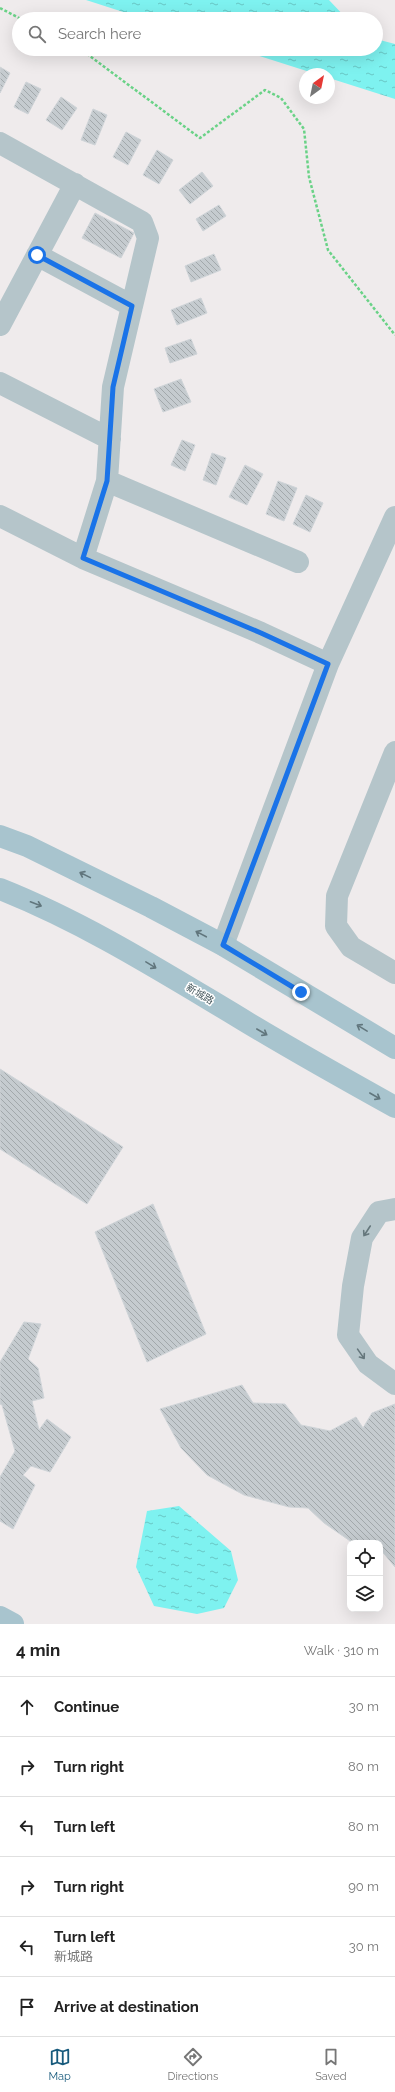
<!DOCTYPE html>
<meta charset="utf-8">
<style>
body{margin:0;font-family:Raleway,"Noto Sans SC",sans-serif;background:#f6f6f6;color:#222}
.controls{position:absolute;right:12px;bottom:12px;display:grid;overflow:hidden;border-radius:8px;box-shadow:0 4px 16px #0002}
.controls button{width:36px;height:36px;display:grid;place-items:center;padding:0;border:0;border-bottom:1px solid #e0e0e0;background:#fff;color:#222;font:20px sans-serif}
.compass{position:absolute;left:299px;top:68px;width:36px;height:36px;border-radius:50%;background:#fff;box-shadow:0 4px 16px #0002;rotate:33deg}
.stop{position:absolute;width:12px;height:12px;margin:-9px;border:3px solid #1a73e8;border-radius:50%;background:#fff}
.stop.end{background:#1a73e8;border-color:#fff;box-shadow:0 1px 4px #0008}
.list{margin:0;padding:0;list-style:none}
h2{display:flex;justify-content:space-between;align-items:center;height:52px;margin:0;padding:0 16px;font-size:17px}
h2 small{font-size:13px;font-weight:400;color:#767676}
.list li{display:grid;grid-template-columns:26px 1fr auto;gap:12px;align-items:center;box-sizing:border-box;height:60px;padding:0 16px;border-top:1px solid #e0e0e0}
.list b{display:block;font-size:15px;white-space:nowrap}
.list p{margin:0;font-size:13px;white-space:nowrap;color:#767676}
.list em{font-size:13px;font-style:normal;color:#767676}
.icon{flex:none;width:22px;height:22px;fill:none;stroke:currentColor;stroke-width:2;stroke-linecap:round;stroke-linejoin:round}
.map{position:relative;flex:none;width:395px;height:1624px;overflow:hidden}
.search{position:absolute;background:#fff;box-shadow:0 4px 16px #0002;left:12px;right:12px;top:12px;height:44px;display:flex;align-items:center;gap:10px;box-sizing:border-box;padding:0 14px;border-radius:22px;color:#767676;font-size:15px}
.sheet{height:412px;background:#fff}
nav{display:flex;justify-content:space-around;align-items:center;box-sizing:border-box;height:56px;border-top:1px solid #e0e0e0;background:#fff;font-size:11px;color:#767676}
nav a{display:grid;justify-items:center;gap:2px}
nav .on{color:#175a7c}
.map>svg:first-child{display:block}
.water{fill:url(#water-ripples)}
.building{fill:url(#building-back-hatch);stroke:#cfd4d8}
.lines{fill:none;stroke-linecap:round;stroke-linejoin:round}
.path{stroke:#6ad287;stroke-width:2.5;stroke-dasharray:3 2;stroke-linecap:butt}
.minor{stroke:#b5c5ca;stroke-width:22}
.major{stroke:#a8c4ce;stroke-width:22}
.oneway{stroke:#61767d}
.oneway2{stroke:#65777c}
.route{stroke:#1a73e8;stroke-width:5}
.labels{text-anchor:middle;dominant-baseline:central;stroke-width:3;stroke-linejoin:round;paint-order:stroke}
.street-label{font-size:10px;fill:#43555a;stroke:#fff}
</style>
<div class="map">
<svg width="395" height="1624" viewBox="0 0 395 1624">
<defs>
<pattern id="water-ripples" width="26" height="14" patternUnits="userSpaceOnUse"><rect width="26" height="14" fill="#7ef2f0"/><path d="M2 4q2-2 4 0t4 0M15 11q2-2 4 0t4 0" fill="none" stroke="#69c7c5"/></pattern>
<pattern id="building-back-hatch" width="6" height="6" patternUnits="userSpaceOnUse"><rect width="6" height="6" fill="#c5cbcf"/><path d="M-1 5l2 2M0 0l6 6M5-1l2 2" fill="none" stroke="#a2a8ab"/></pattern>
</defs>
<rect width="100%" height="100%" fill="#efebec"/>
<path class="water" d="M86 0H329L347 19H145Z
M376 39 395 44V99L329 78V74H316L238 49H376Z
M179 1506 231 1551 238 1580 224 1608 197 1614 154 1606 136 1567 147 1511Z"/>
<path class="building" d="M0 67 10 73 0 93Z
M26 82 41 89 28 114 14 107Z
M61 97 77 108 62 130 46 120Z
M93 109 107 115 95 145 81 140Z
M126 132 141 140 128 165 113 157Z
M157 150 173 160 159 184 143 175Z
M202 172 213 186 190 204 179 190Z
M219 205 226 216 203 231 196 219Z
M95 213 134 233 121 258 82 238Z
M214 254 221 270 191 282 185 266Z
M201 298 207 313 177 325 171 310Z
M191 339 197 354 170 363 165 348Z
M181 379 191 402 163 412 154 389Z
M182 440 195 445 185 471 171 465Z
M212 453 226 458 216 485 203 480Z
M245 465 263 474 247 505 229 497Z
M278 481 297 488 284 521 266 514Z
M306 495 323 503 310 532 293 524Z
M0 1069 123 1147 87 1204 0 1149Z
M153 1204 206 1334 147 1362 95 1232Z
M24 1322 41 1324 28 1359 38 1368 44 1398 32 1401 39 1430 47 1419 71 1437 50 1472 31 1466 23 1475 35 1485 13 1529 0 1521V1477L15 1451 2 1405 0 1404V1362Z
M242 1385 253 1403 285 1404 301 1425 330 1431 356 1417 363 1428 372 1413 395 1404V1567L380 1549V1543H376L373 1540 353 1543 324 1523 308 1508 289 1507 244 1495 207 1475 181 1448 160 1409Z"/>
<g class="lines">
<path class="path" d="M0 8 21 19
M78 49 87 54 200 138 265 90 281 98 304 129 309 177 328 250 395 335"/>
<path class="minor" d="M0 143 142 222 148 238 113 387 107 481 83 558
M37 255 132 306
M0 325 75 184
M0 383 110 439
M107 481 298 562
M0 516 83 558 261 633 328 664
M395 752 337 896 336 926 351 947 395 973
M223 945 328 664 395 517
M395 1209 379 1212 362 1238 353 1286 348 1335 368 1364 395 1384"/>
<path class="major" d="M0 836 27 846 151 907 223 945 395 1048
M0 889C83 922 158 969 235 1015 287 1047 341 1077 395 1107
M0 1617 13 1624"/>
</g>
<defs><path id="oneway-shaft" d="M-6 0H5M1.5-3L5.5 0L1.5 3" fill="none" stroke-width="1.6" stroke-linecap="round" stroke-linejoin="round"/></defs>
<g class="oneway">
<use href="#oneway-shaft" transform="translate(85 875) rotate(-154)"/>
<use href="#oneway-shaft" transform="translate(36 904) rotate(21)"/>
<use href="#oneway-shaft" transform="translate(201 934) rotate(-152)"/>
<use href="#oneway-shaft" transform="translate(151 965) rotate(31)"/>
<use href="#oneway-shaft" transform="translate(362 1028) rotate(-149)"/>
<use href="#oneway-shaft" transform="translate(262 1032) rotate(30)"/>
<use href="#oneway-shaft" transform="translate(375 1096) rotate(30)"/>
</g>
<g class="oneway2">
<use href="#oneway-shaft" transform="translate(367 1231) rotate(123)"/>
<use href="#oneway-shaft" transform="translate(361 1354) rotate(55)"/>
</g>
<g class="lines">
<path class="route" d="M37 255 132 306 113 387 107 481 83 558 261 633 328 664 223 945 301 992"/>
</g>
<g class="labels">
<g class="street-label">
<text transform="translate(200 994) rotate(31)">新城路</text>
</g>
</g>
</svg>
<div class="controls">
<button><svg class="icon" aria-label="locate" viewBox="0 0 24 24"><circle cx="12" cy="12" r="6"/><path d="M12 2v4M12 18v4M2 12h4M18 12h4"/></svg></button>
<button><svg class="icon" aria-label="layers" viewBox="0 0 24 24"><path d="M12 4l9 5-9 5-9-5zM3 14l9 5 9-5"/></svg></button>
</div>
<svg class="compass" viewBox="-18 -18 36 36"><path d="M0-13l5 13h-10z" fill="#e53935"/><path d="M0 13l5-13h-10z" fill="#767676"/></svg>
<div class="stop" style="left:37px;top:255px"></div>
<div class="stop end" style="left:301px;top:992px"></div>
<div class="search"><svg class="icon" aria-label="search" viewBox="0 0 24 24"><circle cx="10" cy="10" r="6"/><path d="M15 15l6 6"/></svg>Search here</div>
</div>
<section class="sheet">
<h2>4 min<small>Walk · 310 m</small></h2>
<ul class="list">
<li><svg class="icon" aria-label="ahead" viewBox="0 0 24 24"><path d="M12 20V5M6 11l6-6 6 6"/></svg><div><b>Continue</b></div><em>30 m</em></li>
<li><svg class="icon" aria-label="right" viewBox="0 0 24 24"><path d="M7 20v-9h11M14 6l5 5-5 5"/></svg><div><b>Turn right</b></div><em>80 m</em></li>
<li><svg class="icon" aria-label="left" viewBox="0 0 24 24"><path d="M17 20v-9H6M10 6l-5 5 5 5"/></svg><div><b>Turn left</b></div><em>80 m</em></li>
<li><svg class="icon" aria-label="right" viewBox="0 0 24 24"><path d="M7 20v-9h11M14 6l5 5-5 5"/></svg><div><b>Turn right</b></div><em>90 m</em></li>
<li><svg class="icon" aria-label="left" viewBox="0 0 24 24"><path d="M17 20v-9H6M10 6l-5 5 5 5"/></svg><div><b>Turn left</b><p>新城路</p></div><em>30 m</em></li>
<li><svg class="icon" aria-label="arrive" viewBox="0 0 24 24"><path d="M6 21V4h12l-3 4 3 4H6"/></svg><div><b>Arrive at destination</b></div></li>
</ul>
</section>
<nav>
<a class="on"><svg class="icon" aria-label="map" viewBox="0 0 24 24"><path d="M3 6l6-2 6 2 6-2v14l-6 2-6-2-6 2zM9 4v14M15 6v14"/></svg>Map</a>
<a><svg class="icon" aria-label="directions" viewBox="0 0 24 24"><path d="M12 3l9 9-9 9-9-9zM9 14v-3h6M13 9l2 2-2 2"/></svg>Directions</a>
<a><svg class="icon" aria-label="saved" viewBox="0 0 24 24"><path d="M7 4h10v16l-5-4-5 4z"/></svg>Saved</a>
</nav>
